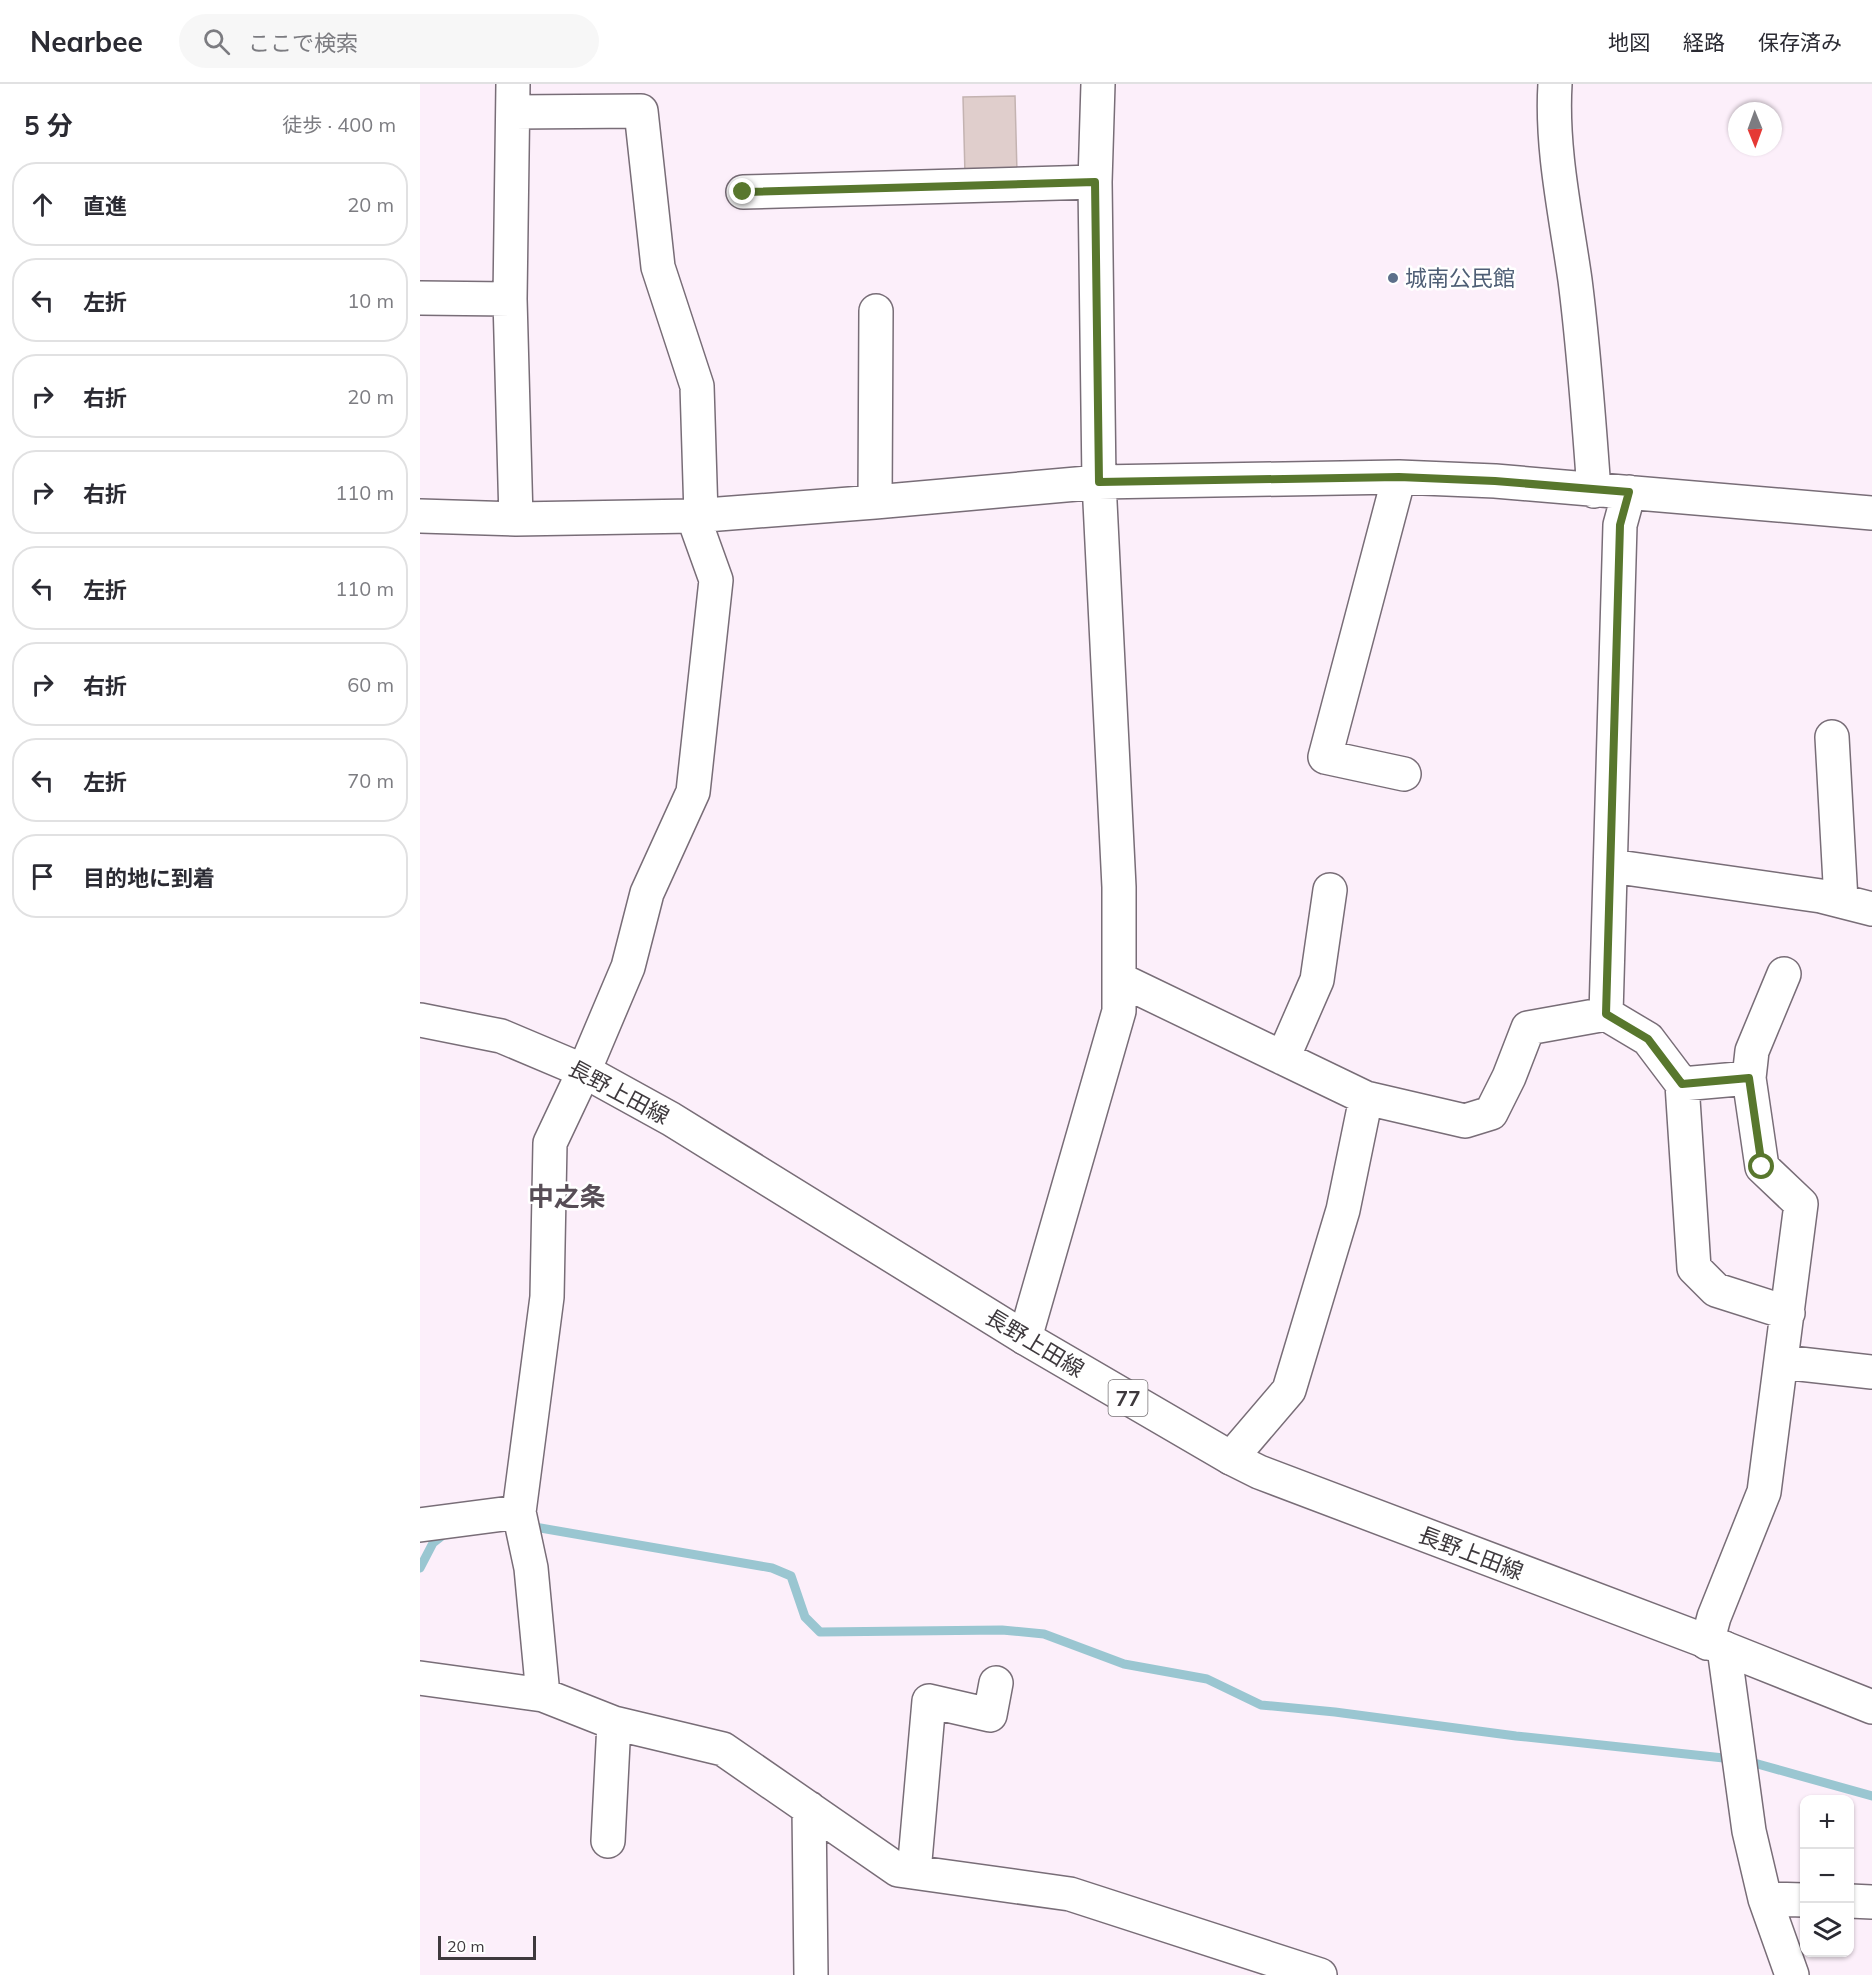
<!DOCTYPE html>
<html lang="ja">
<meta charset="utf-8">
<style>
body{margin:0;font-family:Mulish,"Noto Sans JP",sans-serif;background:#f7f7f7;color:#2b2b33}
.controls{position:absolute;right:18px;bottom:18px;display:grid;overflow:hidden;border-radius:12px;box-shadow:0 2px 4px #0004}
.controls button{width:54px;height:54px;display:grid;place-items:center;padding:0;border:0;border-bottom:2px solid #e1e1e2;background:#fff;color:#2b2b33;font:30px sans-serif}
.compass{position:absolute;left:1308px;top:18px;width:54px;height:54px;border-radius:50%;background:#fff;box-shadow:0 2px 4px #0004;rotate:179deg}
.scale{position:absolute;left:18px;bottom:15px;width:98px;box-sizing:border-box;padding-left:6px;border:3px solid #3e393d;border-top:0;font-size:16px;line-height:21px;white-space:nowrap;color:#3e393d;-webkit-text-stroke:4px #fff;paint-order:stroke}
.stop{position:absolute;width:18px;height:18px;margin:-14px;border:4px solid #58772d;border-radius:50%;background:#fff}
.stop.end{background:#58772d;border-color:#fff;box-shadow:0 2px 6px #0008}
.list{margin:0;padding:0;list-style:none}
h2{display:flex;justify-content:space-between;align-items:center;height:78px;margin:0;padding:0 24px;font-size:26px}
h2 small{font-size:20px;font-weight:400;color:#7c7c81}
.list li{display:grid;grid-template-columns:39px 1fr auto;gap:18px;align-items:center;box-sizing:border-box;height:84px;margin:0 12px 12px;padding:0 12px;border:2px solid #e1e1e2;border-radius:24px}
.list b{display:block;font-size:22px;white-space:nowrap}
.list em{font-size:20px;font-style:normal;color:#7c7c81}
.icon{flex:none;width:33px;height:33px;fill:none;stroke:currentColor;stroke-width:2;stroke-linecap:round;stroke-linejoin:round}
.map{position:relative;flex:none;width:1452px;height:1891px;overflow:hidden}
header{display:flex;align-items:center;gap:36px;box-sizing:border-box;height:84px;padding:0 30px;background:#fff;border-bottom:2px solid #e1e1e2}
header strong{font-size:28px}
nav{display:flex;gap:33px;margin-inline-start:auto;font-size:21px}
.search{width:420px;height:54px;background:#f7f7f7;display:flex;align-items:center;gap:15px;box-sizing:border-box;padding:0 21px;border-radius:33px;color:#7c7c81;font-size:22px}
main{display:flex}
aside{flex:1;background:#fff}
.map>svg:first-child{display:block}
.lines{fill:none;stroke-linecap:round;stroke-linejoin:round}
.stream{stroke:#9ac6d1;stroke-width:9}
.building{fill:#e0cecc;stroke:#c4b3b1;stroke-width:1.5}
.minor-casing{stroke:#786d77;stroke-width:36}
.major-casing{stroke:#786d77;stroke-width:36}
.minor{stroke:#fff;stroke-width:33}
.major{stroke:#fff;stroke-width:33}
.route{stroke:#58772d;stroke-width:8}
.service-dot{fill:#5c6f8a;stroke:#fff;stroke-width:2}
.labels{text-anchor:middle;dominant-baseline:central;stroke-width:5;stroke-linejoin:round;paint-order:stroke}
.shield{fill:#fff;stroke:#787477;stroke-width:1.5}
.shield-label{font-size:21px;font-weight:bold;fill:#3e393d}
.service-label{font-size:22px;fill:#4e5e75;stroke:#fff;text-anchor:start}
.street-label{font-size:22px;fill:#3e393d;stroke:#fff}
.quarter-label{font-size:26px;font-weight:bold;fill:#574d56;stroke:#fff}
</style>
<header>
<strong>Nearbee</strong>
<div class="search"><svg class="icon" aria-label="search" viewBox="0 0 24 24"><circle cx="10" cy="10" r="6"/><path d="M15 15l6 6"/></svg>ここで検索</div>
<nav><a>地図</a><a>経路</a><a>保存済み</a></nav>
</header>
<main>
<aside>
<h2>5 分<small>徒歩 · 400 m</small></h2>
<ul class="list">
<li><svg class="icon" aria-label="ahead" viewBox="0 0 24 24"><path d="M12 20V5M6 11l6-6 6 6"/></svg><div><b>直進</b></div><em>20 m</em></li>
<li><svg class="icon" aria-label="left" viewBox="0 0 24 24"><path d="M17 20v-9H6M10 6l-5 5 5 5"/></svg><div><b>左折</b></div><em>10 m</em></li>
<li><svg class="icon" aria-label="right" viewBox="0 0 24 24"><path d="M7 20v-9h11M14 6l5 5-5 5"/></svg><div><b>右折</b></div><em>20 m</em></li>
<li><svg class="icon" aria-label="right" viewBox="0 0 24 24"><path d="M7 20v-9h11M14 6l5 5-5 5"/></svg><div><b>右折</b></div><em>110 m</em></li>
<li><svg class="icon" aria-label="left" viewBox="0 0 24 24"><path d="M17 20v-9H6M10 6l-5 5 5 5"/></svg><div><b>左折</b></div><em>110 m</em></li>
<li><svg class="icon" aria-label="right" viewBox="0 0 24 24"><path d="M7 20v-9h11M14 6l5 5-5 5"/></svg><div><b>右折</b></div><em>60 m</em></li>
<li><svg class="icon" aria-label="left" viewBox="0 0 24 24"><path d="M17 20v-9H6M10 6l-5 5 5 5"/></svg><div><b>左折</b></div><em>70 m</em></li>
<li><svg class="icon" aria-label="arrive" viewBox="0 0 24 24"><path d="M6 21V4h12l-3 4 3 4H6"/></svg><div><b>目的地に到着</b></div></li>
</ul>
</aside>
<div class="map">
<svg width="1452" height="1891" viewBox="0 0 1452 1891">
<rect width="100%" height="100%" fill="#fceffa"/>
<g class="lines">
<path class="stream" d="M109 1442 352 1484 371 1492 385 1533 400 1548 582 1546 624 1550 704 1580 787 1595 841 1621 915 1628 1096 1652 1313 1675
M0 1484 13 1459 27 1448
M1327 1677 1452 1712"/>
</g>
<path class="building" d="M595 12 597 89 545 91 543 13Z"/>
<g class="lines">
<defs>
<path id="minor" d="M93 0 90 215 96 435
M1135 0C1131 65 1146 132 1155 196 1164 266 1169 337 1174 407
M94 28 221 27 238 183 277 302 281 431
M323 108 675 98
M0 214 90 215
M979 393 905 673 984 690
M1209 408 1200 441 1186 930 1228 955 1262 1000 1329 994
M455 418 456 227
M0 432 96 435 273 432 455 418 679 398 979 393 1075 397 1452 429
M1412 653 1421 817
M1191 782 1401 812 1452 825
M699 895 946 1014 923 1126 869 1306 811 1374
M863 974 897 896 910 806
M1262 1000 1274 1184 1296 1206 1368 1229
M946 1014 1045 1037 1071 1029 1089 993 1108 944 1186 930
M605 1254 699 927V803L679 398 675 98 678 0
M1362 1278 1452 1288
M0 1441 99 1428
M1287 1559 1294 1533 1344 1408 1381 1120 1342 1083 1329 994 1332 967 1364 890
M1304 1564 1329 1747 1345 1815 1372 1891
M0 1594 123 1611 194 1639 303 1665 478 1786 650 1810 900 1891
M123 1611 111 1484 99 1428 127 1213 130 1059 164 987 208 883 227 809 273 708 296 496 273 432
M389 1724 391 1891
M188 1757 194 1639
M494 1788 509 1617 570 1631 576 1599
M1345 1815 1384 1816
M1430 1817 1452 1818"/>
<path id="major" d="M0 936 81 952 164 987 251 1035 605 1254 811 1374 839 1388 1304 1564 1452 1623"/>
</defs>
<use href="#minor" class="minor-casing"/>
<use href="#major" class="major-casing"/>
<use href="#minor" class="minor"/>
<use href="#major" class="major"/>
</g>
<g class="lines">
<path class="route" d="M323 108 675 98 679 398 979 393 1075 397 1209 408 1200 441 1186 930 1228 955 1262 1000 1329 994 1342 1083"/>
</g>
<circle class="service-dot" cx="973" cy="194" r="6"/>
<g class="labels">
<rect class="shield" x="688.5" y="1296" width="39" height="36" rx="4.5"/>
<g class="shield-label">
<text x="708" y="1314">77</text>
</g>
<g class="service-label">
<text x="985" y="194">城南公民館</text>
</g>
<g class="street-label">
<text transform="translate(199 1008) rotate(28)">長野上田線</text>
<text transform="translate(615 1259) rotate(31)">長野上田線</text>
<text transform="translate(1051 1469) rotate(21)">長野上田線</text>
</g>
<g class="quarter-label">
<text x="147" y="1112">中之条</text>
</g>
</g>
</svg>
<div class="controls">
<button>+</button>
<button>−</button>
<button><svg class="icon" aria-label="layers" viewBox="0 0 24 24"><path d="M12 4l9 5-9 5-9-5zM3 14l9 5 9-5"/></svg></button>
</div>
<svg class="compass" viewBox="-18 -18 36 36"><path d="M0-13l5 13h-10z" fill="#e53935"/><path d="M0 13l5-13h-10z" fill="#7c7c81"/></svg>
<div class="scale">20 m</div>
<div class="stop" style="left:1342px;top:1083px"></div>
<div class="stop end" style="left:323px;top:108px"></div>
</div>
</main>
